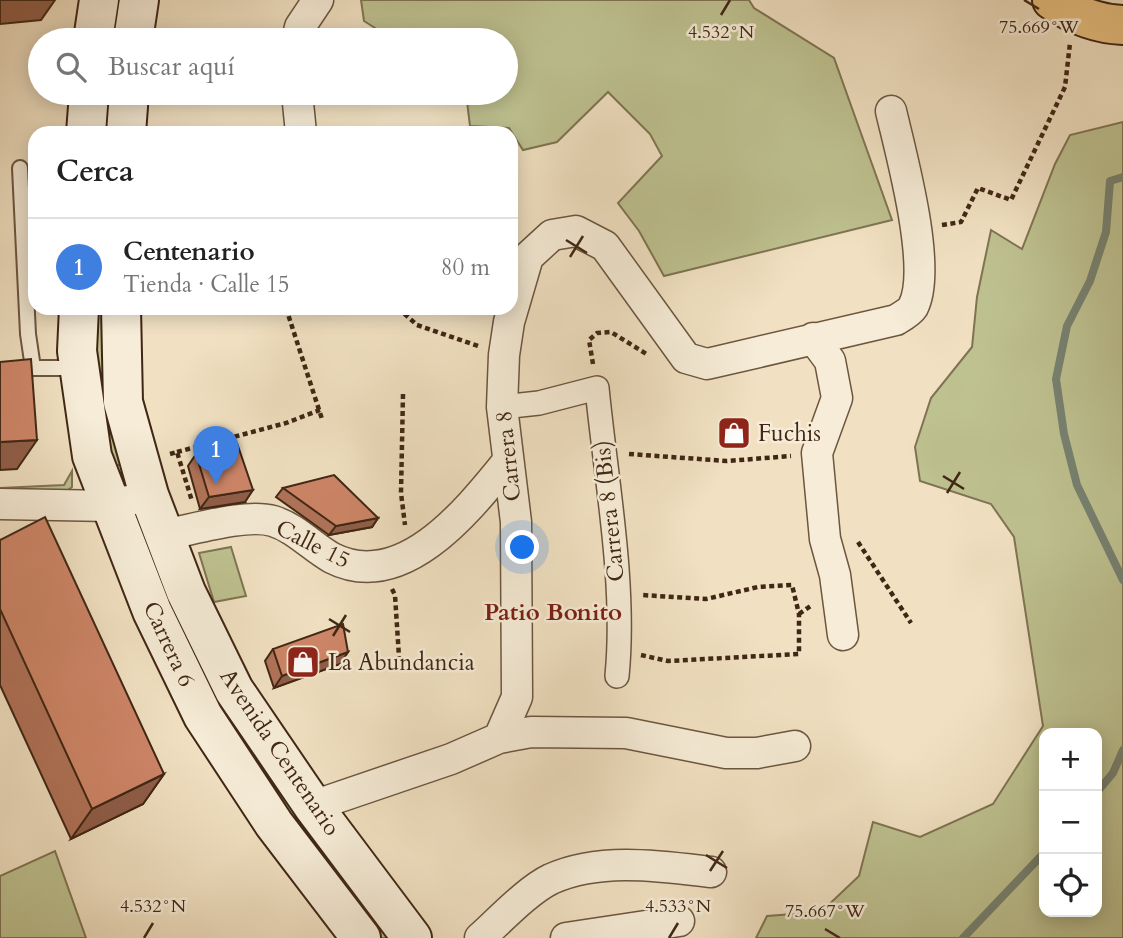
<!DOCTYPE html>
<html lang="es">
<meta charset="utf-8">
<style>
body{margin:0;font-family:Cardo,serif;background:#f2f2f2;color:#222}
.controls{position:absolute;right:21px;bottom:21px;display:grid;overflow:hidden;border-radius:14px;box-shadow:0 4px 18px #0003}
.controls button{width:63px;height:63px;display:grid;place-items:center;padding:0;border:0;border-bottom:2px solid #e0e0e0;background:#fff;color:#222;font:35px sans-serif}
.you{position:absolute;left:523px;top:548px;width:24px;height:24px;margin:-18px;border:5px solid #fff;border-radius:50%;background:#1a73e8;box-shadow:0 0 0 10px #1a73e833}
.badge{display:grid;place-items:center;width:46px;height:46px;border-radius:50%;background:#2563eb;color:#fff;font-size:23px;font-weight:700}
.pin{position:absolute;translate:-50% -58px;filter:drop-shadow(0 2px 4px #0008)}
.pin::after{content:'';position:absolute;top:37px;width:24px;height:21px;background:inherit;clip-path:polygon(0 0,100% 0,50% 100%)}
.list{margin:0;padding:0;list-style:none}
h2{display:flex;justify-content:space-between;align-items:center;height:91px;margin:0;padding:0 28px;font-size:30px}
h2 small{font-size:23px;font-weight:400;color:#767676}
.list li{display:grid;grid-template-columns:46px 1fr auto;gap:21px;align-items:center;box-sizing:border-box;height:98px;padding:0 28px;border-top:2px solid #e0e0e0}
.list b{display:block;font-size:26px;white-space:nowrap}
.list p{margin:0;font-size:23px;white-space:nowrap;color:#767676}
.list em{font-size:23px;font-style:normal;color:#767676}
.icon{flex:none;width:38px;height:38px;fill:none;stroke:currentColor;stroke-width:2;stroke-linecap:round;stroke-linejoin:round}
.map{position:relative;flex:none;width:1123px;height:938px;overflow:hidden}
.search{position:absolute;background:#fff;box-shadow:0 4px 18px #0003;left:28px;top:28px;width:490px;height:77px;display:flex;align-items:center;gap:18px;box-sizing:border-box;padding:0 24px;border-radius:38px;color:#767676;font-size:26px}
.panel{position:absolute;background:#fff;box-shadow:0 4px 18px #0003;left:28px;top:126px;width:490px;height:189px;border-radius:21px}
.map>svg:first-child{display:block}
.green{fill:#bec190;stroke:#7f7452;stroke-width:2;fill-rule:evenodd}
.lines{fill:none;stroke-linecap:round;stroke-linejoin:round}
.stream{stroke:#778271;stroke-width:8}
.service-casing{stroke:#6c5640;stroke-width:18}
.pedestrian-casing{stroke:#6c5640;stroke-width:26}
.minor-casing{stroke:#6c5640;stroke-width:33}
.secondary-casing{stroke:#402715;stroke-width:42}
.primary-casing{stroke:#402715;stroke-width:42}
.path{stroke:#402715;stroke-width:4.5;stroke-dasharray:5 3.5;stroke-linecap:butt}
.service{stroke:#f6ecd7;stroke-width:14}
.pedestrian{stroke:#f6ecd7;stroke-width:23}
.minor{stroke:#f6ecd7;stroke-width:30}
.secondary{stroke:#f6ecd7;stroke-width:38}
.primary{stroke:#e8c081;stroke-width:38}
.wall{fill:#b17359;stroke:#402715;stroke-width:2}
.shaded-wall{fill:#905e49;stroke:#402715;stroke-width:2}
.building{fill:#ce8668;stroke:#402715;stroke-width:2}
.ticks{fill:none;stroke:#402715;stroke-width:2.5}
.labels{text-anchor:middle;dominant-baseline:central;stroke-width:5;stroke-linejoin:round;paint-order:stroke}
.poi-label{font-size:23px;fill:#402715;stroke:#f6ecd7;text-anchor:start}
.street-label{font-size:23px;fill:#402715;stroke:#f6ecd7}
.neighbourhood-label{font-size:24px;font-weight:bold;fill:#7a1f14;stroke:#f6ecd7}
.ticks-label{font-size:18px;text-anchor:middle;fill:#402715;stroke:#f6ecd7;stroke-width:5;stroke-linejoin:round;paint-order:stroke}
</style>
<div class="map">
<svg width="1123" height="938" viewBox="0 0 1123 938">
<rect width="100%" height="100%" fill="#f1e1c2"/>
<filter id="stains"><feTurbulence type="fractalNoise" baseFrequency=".00286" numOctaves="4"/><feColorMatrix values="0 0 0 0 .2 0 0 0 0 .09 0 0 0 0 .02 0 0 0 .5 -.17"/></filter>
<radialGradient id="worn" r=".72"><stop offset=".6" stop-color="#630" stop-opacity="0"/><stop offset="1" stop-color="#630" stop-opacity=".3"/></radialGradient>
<path class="green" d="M361 0H749L754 8 834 58 892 220 664 276 639 231 618 203 662 156 650 134 608 92 557 142 523 150 509 128 470 126 466 93H506V40H394L364 21Z
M1123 122V938H756L767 916 821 912 859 876 873 822 920 837 993 804 1043 726 1014 537 991 504 920 481 915 447 931 398 972 347 977 297 991 230 1022 249 1055 164 1070 135ZM1044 733H1097V912H1044Z
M93 308H105L123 464 111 467 96 384Z
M72 471V487L64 493 0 496V488L64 485Z
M149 537 392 938H380L320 860 213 703 140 541Z
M231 547 246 596 214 602 199 553Z
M55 851 86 938H0V876Z"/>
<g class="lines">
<path class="stream" d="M1123 177 1110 181 1106 232 1090 281 1067 326 1056 379 1064 434 1077 485 1123 580
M1097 792 1113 773 1123 750
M963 938 1044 853"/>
<defs>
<path id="service" d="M20 168 28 334 33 368H79"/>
<path id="pedestrian" d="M502 407 539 403 597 388C606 480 626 584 617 676"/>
<path id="minor" d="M297 40 300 27 318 0
M297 93 301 133
M813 338 830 361 837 398 817 453 825 539 835 575 843 635
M0 504 111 506 128 501
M163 535C192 530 246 513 273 521 296 528 312 547 332 558 403 594 469 509 508 461
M499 738 517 697 516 522 502 407 504 355 509 322 528 257 552 235 576 231 605 246 686 358 707 364 896 320C901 317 910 312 913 307 933 269 901 154 891 111
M313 806 451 759 499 738 531 732 626 733 726 753H757L795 746
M480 938C499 921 528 890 551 879 600 857 660 866 711 872
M566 938 679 921"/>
<path id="secondary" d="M93 40 99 0
M133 40 139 0
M86 133 89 93
M126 133 129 93
M79 308 77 351 92 456 152 611 203 716 274 824 361 938
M121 308 123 402 149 495 186 592 234 690 313 806 412 938"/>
<path id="primary" d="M1052 0C1074 15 1096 24 1123 25"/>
</defs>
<use href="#service" class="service-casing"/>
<use href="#pedestrian" class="pedestrian-casing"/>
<use href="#minor" class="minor-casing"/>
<use href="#secondary" class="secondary-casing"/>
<use href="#primary" class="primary-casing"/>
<path class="path" d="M942 225 961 222 978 188 1011 200 1065 87 1070 43
M286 308 322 419
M398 308 417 325 478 346
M593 364 589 340 597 333 611 332 648 355
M403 394 401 493 405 525
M177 452 286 423 320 410
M170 454 177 452 192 501
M629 454 727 461 791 456
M858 542 911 623
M392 589 395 595 399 657
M799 614 812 605
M641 655 668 661 799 654V614L792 585 758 587 706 599 642 595"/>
<use href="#service" class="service"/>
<use href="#pedestrian" class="pedestrian"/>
<use href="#minor" class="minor"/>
<use href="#secondary" class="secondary"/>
<use href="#primary" class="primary"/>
</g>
<path class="wall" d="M196 454 245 502 200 509 188 466Z
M283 488 378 518 372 527 329 535 276 497Z
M0 540 164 774 143 804 71 839 0 685Z
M273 649 348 652 340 664 274 688 265 661Z"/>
<path class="shaded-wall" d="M0 0H55L41 20 0 24Z
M37 440 17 469 0 470V442Z
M253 490 245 502 200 509 209 497Z
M378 518 372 527 329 535 336 526Z
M348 652 340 664 274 688 282 676Z
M164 774 143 804 71 839 92 809Z"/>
<path class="building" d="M31 359 37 440 0 442V362Z
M237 443 253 490 209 497 196 454Z
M334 475 378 518 336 526 283 488Z
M45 517 164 774 92 809 0 609V540Z
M343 624 348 652 282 676 273 649Z"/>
<path class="ticks" d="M1024 0 1039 9M721 15 730 0M566 240 587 253M570 257 583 236M943 476 964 489M947 493 960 472M329 619 350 632M333 636 346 615M706 855 727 868M710 871 723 851M825 929 840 938M144 938 153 923M669 938 678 923"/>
<defs>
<symbol id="shop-square" viewBox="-11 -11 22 22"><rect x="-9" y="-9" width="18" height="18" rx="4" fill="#8f2418" stroke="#f6ecd7"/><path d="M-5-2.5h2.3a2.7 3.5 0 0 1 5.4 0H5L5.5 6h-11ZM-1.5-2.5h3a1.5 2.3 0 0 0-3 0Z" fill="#fff"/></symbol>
</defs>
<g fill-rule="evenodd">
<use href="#shop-square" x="715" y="414" width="38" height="38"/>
<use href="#shop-square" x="284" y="643" width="38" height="38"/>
</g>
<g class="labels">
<g class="poi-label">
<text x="758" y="433">Fuchis</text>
<text x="328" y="662">La Abundancia</text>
</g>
<g class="street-label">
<text transform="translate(508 456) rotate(-96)">Carrera 8</text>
<text transform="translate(609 511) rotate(-96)">Carrera 8 (Bis)</text>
<text transform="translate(313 544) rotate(27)">Calle 15</text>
<text transform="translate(169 644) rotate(65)">Carrera 6</text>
<text transform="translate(280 752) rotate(56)">Avenida Centenario</text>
</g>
<g class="neighbourhood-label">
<text x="553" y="612">Patio Bonito</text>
</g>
</g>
<g class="ticks-label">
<text x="1039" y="33">75.669°W</text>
<text x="721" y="38">4.532°N</text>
<text x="153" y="912">4.532°N</text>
<text x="678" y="912">4.533°N</text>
<text x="825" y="917">75.667°W</text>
</g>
<rect width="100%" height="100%" filter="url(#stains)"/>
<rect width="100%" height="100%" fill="url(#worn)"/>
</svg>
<div class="controls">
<button>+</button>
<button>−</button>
<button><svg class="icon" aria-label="locate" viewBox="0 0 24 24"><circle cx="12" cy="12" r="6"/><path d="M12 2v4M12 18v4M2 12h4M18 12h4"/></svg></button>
</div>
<div class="you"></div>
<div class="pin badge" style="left:216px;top:484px;background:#3f7fe0">1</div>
<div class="search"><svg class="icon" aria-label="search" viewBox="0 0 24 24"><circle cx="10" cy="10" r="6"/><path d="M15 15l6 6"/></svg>Buscar aquí</div>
<section class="panel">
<h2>Cerca<small></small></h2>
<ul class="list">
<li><span class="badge" style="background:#3f7fe0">1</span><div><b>Centenario</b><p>Tienda · Calle 15</p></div><em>80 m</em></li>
</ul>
</section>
</div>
